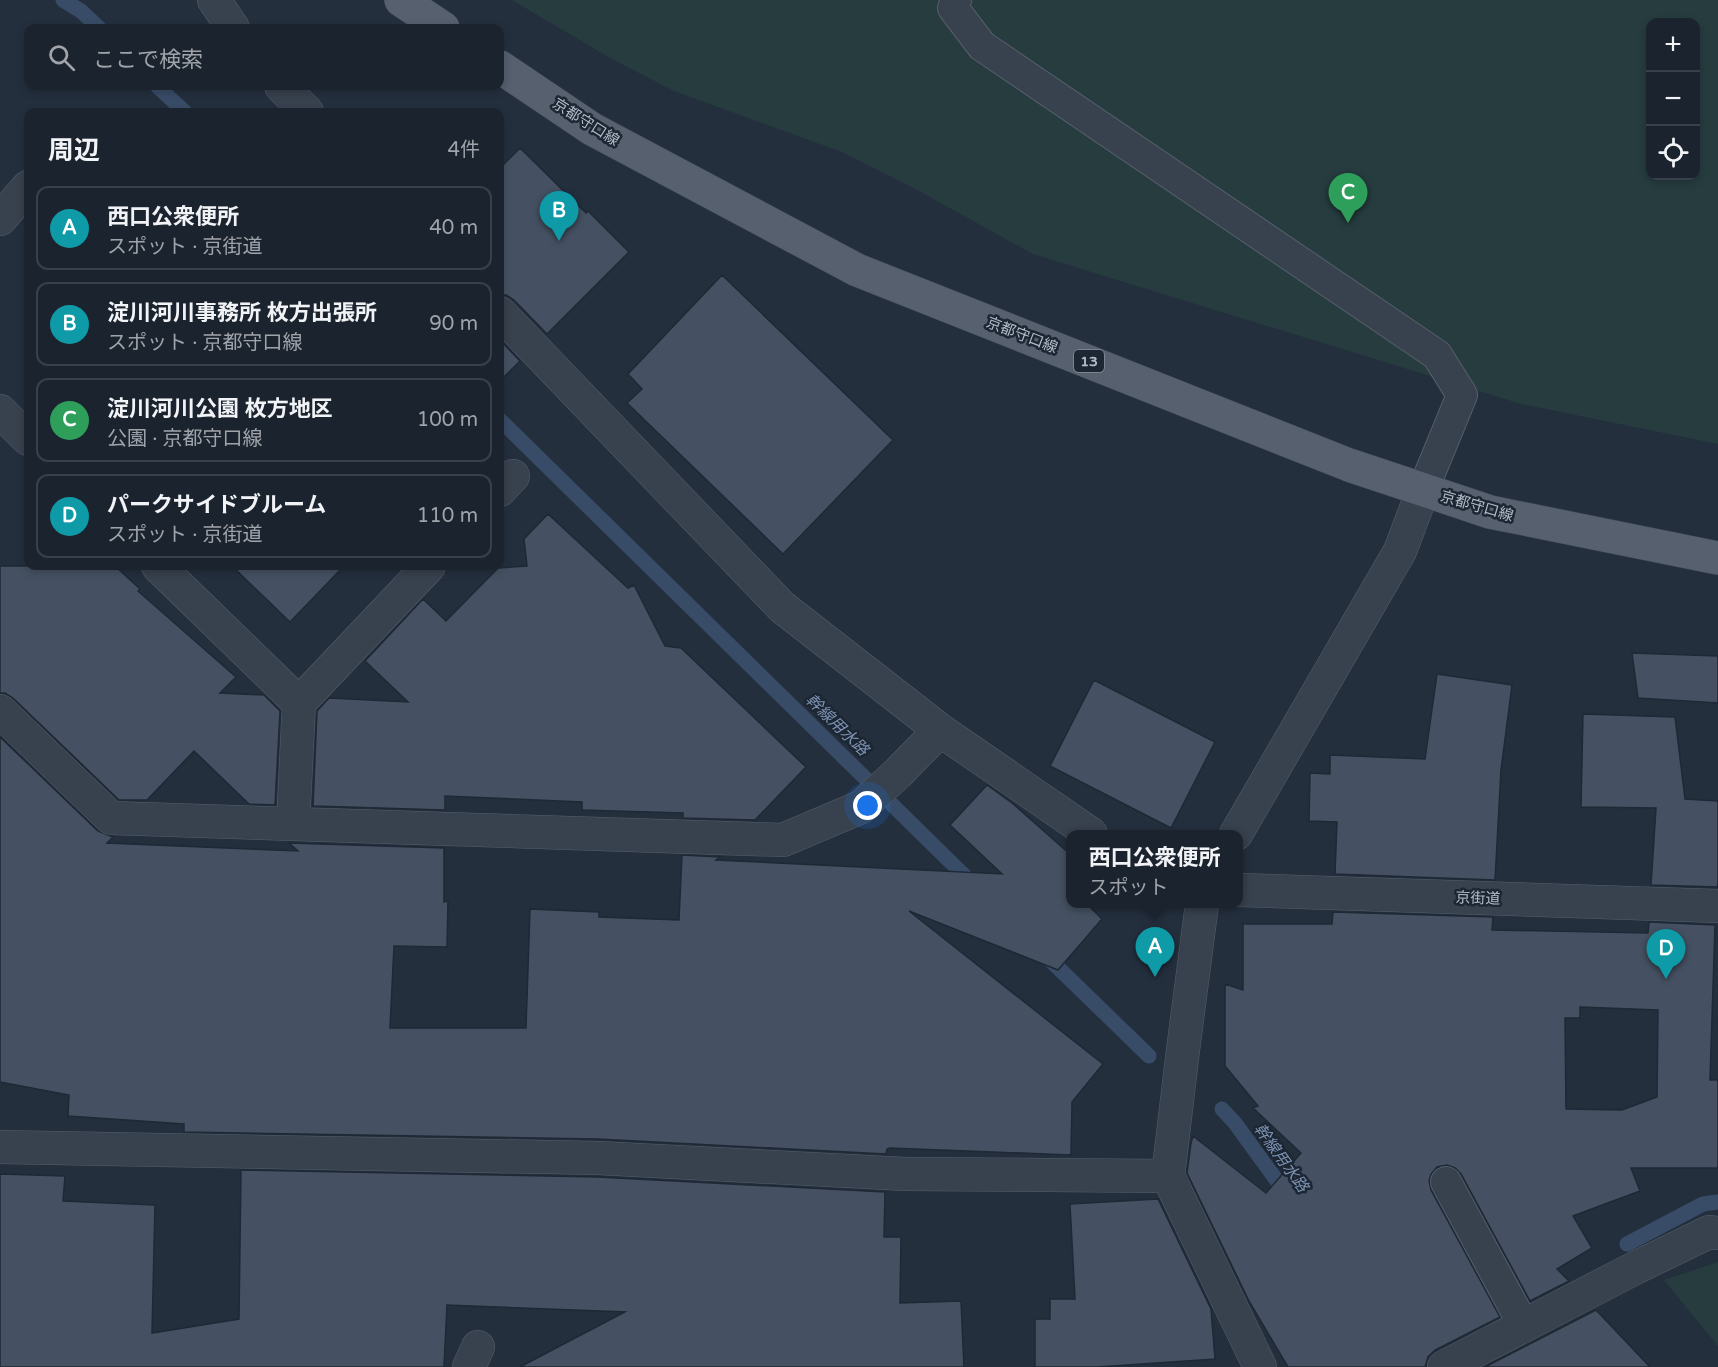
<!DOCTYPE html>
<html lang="ja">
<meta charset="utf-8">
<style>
body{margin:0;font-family:"Varela Round","Noto Sans JP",sans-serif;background:#282f3a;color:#f1f3f6}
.controls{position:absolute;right:18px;top:18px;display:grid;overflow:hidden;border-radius:12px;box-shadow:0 3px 9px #0003}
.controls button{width:54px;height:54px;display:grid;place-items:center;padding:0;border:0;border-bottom:2px solid #39404a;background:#1b232e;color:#f1f3f6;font:30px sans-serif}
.you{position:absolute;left:868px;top:806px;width:21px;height:21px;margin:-15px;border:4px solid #fff;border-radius:50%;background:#1a73e8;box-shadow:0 0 0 9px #1a73e833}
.badge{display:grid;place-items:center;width:39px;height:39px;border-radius:50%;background:#8bbbb9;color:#fff;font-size:20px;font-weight:700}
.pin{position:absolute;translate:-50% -50px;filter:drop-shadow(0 2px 3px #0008)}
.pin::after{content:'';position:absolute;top:32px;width:21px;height:18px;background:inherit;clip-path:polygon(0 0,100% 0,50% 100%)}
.popup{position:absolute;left:1066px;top:830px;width:177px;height:78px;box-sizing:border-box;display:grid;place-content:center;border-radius:12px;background:#1b232e;filter:drop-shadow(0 2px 4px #0005);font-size:20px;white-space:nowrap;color:#a0a4aa}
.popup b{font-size:22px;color:#f1f3f6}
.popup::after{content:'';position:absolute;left:50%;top:100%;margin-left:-12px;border:12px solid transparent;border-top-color:#1b232e}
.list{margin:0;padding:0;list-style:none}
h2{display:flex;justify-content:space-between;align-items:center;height:78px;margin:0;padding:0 24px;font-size:26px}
h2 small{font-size:20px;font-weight:400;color:#a0a4aa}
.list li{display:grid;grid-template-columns:39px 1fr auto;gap:18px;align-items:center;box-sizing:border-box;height:84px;margin:0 12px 12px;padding:0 12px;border:2px solid #39404a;border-radius:12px}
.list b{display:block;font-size:22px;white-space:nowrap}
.list p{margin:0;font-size:20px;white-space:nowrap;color:#a0a4aa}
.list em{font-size:20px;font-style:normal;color:#a0a4aa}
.icon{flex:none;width:33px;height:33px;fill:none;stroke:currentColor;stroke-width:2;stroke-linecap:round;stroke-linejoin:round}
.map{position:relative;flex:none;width:1718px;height:1367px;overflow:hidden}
.search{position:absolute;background:#1b232e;box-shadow:0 3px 9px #0003;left:24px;top:24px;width:480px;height:66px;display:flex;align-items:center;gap:15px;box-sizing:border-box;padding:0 21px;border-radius:12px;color:#a0a4aa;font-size:22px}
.panel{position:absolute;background:#1b232e;box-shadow:0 3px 9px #0003;left:24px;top:108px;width:480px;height:462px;border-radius:12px}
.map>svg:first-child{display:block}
.green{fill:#263c3f;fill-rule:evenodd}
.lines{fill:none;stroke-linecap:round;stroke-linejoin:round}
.stream{stroke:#394c67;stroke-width:15}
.building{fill:#455162;stroke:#1f2835;stroke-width:1.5;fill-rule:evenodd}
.service-casing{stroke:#565f6c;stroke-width:32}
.minor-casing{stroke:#565f6c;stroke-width:34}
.primary-casing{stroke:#414a57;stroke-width:34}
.service{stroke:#38414e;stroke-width:30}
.minor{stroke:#38414e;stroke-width:33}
.primary{stroke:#56606e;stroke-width:33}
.labels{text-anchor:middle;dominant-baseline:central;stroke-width:5;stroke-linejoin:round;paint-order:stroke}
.shield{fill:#1d2633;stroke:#878f9c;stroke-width:1.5}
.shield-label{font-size:14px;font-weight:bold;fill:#b4bcc9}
.street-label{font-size:15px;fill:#b4bcc9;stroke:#1d2633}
.water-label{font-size:16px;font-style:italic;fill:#7c92b1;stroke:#1d2633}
</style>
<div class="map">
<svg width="1718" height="1367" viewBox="0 0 1718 1367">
<rect width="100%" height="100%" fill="#242f3e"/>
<path class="green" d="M512 0H1718V444L1521 404 1033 254 921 192 842 152 674 91 610 58ZM1650 22H1696V176H1650Z
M1718 1262V1346L1664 1280Z"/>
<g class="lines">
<path class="stream" d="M63 0 81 11 99 28
M157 86 185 112
M500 420 975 886
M1046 956 1149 1056
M1222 1109 1235 1123 1288 1196
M1627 1244 1703 1204 1718 1202"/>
</g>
<path class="building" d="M520 148 586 213 588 211 629 252 547 334 514 300 506 295H500V168Z
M722 275 893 440 783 554 627 403 642 389 628 374Z
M500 340 520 361 500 381Z
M548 514 628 588 634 585 665 646 681 648 806 767 755 820 683 818V813L582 810V802L445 796V810L313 806 317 711 329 698 408 702 365 661 423 599 446 621 498 568 527 566 524 539Z
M0 566H115L140 589 138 591 236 677 220 693 264 695 280 711 275 805 249 804 194 751 147 800H119L13 698 5 693H0Z
M232 566H344L290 622Z
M1632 653 1718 656V703L1638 698Z
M1437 674 1512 685 1501 770 1495 880 1335 874 1337 822 1309 821 1310 773 1330 774V755L1425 759Z
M1094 680 1215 742 1171 828 1050 766Z
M1583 714 1675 717 1685 799 1718 801V884L1717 887 1651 885 1656 808 1581 807Z
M0 737 98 831 113 837 107 843 298 851 289 843 444 848V902L448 901 447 947 394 946 390 1028H526L530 909 599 912V917L679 920 682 855 720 857 716 860 1002 874 950 825 987 785 1012 803 1071 855V903H1086L1102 919 1058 970 909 911 1103 1064 1072 1102 1071 1155 890 1148 887 1149 886 1154 598 1139 184 1132V1124L68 1116 69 1095 0 1082Z
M1333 912 1493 917 1492 930 1648 933 1649 922 1715 925 1710 1080H1718V1168H1631L1640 1191 1573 1216 1592 1248 1557 1269 1569 1281 1530 1301 1461 1174 1455 1168 1447 1165 1437 1167 1431 1174 1429 1181 1431 1190 1500 1317 1435 1350 1428 1357 1425 1367H1288L1249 1301 1187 1173 1191 1143 1193 1136 1266 1193 1301 1153 1253 1108 1258 1106 1225 1066V984L1243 990V924H1332ZM1580 1007 1658 1010 1657 1097 1622 1110 1566 1109 1565 1018H1580Z
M241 1170 597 1177 885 1192 884 1237H901L900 1303 961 1301 964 1367H520L625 1312 447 1305 444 1367H0V1174L65 1176 63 1201 155 1205 152 1333 239 1319Z
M1158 1199 1211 1309 1215 1359 1097 1367H1035V1319H1050V1299H1075L1070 1204Z
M1596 1310 1650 1367H1485Z"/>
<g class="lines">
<defs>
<path id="service" d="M956 0 953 8 982 46 1437 355 1462 395 1423 490
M1446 1182 1524 1326"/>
<path id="minor" d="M214 0 233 28
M281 86 307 112
M0 219 28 187
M500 313 782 607 940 730 1091 834
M0 411 28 439
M500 490 513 476
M158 566 299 703
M0 711 111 818 783 840 861 807 898 773 940 730
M293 824 299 703 429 566
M1236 834 1400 551 1423 490
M1239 890 1718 906
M1202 904 1183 1050 1168 1176 1260 1367
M0 1147 598 1158 906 1174 1168 1176
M469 1367 478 1347
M1444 1367 1637 1267 1709 1232 1718 1233"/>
<path id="primary" d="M401 0 443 28
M500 67 592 129 857 270 1349 465 1490 512 1718 558"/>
</defs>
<use href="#service" class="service-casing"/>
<use href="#minor" class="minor-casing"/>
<use href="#primary" class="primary-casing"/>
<use href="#service" class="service"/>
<use href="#minor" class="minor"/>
<use href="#primary" class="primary"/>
</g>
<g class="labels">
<rect class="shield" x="1074" y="350" width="30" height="22" rx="4.5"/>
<g class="shield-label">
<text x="1089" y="361">13</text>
</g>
<g class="street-label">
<text transform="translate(586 122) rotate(32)">京都守口線</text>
<text transform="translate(1022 335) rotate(21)">京都守口線</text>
<text transform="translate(1477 506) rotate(16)">京都守口線</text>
<text transform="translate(1478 898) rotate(2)">京街道</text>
</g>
<g class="water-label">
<text transform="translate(837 725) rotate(44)">幹線用水路</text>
<text transform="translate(1281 1158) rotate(54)">幹線用水路</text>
</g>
</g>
</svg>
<div class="controls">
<button>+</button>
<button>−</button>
<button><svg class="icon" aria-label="locate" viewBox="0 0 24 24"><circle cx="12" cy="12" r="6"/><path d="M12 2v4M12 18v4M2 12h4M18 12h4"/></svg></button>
</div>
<div class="you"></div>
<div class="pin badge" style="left:1155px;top:977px;background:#0f9aa8">A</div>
<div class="popup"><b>西口公衆便所</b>スポット</div>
<div class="pin badge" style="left:559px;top:241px;background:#0f9aa8">B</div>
<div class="pin badge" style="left:1348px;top:223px;background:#2e9e5b">C</div>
<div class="pin badge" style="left:1666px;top:979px;background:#0f9aa8">D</div>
<div class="search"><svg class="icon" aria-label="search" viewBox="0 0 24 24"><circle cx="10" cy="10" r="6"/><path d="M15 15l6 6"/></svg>ここで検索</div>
<section class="panel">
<h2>周辺<small>4件</small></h2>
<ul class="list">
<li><span class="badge" style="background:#0f9aa8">A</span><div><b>西口公衆便所</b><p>スポット · 京街道</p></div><em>40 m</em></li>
<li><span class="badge" style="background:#0f9aa8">B</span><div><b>淀川河川事務所 枚方出張所</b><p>スポット · 京都守口線</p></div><em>90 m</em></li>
<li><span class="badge" style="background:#2e9e5b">C</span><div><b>淀川河川公園 枚方地区</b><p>公園 · 京都守口線</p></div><em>100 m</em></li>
<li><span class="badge" style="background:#0f9aa8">D</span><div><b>パークサイドブルーム</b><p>スポット · 京街道</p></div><em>110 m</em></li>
</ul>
</section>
</div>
